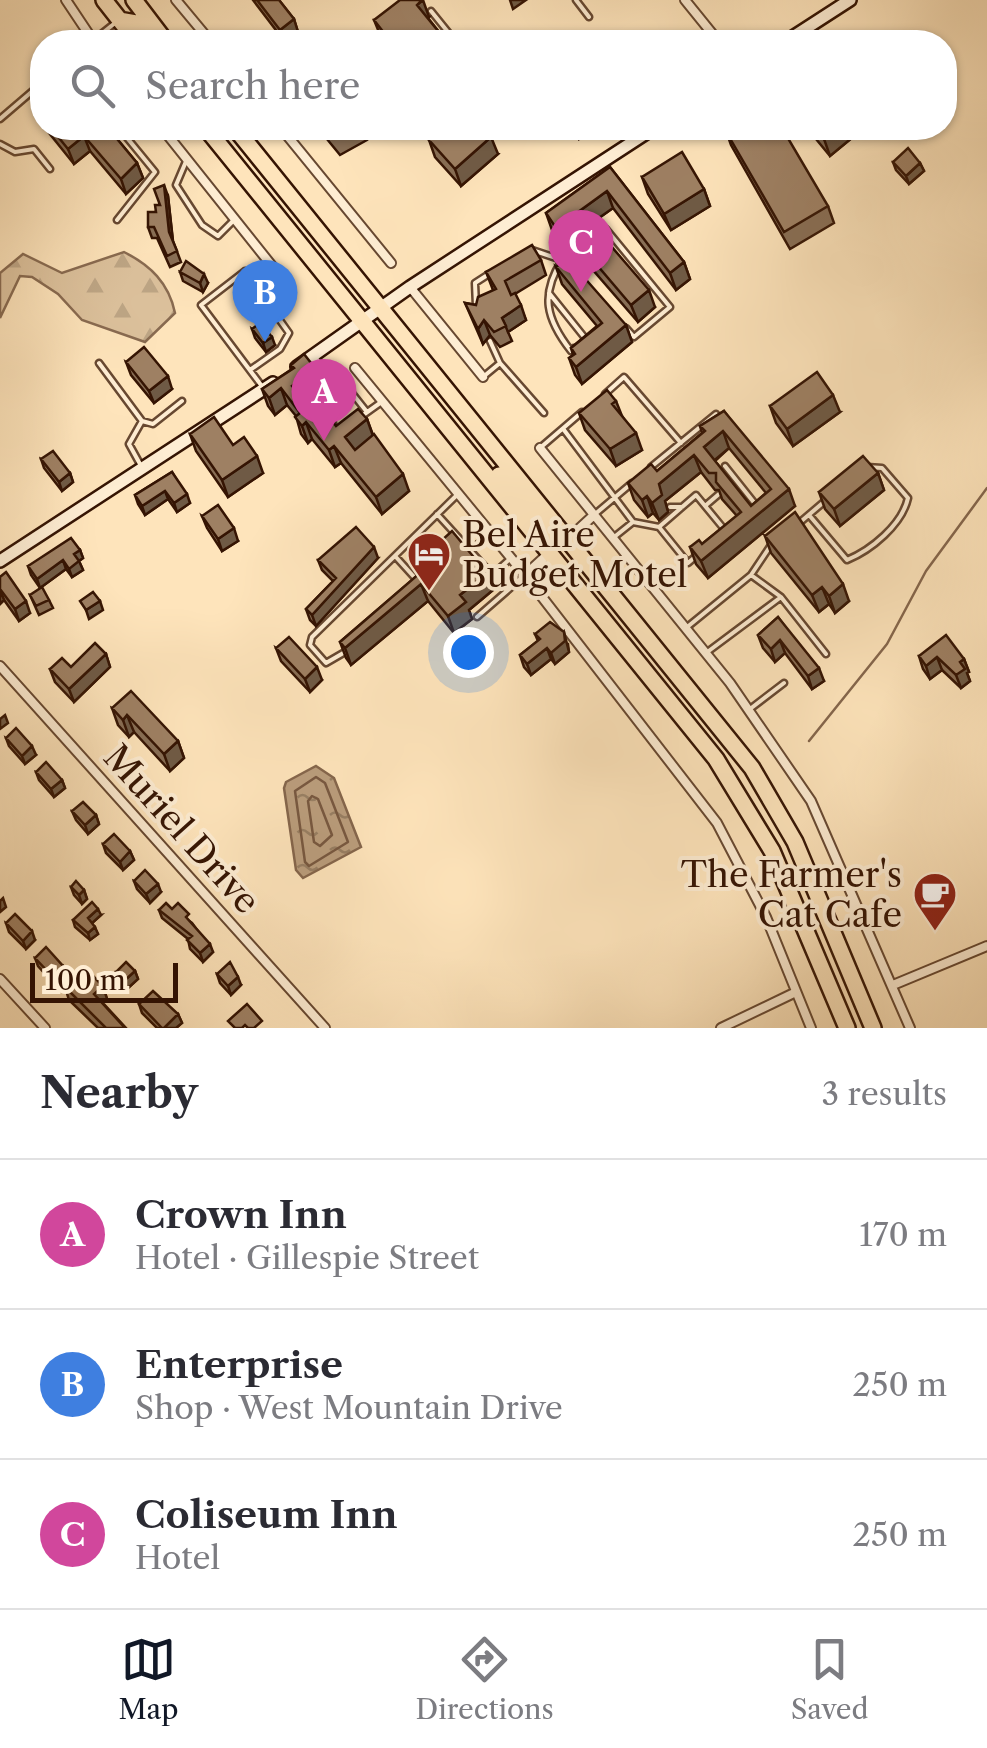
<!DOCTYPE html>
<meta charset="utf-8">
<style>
body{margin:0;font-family:"Libre Caslon Text",serif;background:#f2f2f3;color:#2b2b33}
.scale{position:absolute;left:30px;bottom:25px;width:148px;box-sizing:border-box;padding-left:10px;border:5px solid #351403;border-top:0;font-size:28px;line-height:35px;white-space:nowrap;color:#351403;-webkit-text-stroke:8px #feedd3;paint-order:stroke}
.you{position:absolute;left:468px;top:652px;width:35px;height:35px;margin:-25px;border:8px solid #fff;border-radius:50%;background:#1a73e8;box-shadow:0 0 0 15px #1a73e833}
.badge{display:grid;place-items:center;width:65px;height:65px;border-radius:50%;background:#111827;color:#fff;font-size:32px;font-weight:700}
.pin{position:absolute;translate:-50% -82px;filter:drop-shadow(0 2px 5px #0008)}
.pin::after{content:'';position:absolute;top:52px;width:35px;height:30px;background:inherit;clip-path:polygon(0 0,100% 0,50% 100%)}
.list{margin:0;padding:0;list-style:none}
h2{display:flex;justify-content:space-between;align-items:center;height:130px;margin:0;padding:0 40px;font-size:42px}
h2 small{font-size:32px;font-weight:400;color:#7c7c81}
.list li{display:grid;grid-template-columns:65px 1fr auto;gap:30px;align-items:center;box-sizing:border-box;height:150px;padding:0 40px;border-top:2px solid #e1e1e2}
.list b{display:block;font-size:38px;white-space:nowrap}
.list p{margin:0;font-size:32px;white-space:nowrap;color:#7c7c81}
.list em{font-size:32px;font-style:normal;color:#7c7c81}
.icon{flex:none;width:55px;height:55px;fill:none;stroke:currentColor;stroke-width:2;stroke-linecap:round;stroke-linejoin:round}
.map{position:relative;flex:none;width:987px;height:1028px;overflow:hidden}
.search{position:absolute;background:#fff;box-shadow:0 2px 8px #0004;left:30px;right:30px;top:30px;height:110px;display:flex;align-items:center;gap:25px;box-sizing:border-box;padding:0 35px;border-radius:40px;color:#7c7c81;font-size:38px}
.sheet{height:580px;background:#fff}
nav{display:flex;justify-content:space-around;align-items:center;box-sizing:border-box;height:140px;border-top:2px solid #e1e1e2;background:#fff;font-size:28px;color:#7c7c81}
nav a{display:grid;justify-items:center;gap:5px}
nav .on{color:#111827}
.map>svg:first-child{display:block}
.forest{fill:url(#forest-firs);stroke:#886a50;stroke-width:2.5}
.water{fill:url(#water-ripples);stroke:#85664c;stroke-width:2.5}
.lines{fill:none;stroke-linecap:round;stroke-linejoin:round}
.shore{stroke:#785840;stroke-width:2.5}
.stream{stroke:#85664c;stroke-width:2.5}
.lane-casing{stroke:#674831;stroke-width:9}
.street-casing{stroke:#674831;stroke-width:12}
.secondary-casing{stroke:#351403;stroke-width:16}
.highway-casing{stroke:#351403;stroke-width:20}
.lane{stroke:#feedd3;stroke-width:4}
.street{stroke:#feedd3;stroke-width:8}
.secondary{stroke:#feedd3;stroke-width:11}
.highway{stroke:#fee4bb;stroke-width:15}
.wall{fill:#886e55;stroke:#351403;stroke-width:2.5;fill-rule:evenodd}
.shaded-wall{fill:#6f5a45;stroke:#351403;stroke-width:2.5}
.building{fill:#9e8063;stroke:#351403;stroke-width:2.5;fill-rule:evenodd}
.labels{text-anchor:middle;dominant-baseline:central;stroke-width:8;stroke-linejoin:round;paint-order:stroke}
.poi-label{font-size:35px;fill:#351403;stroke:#feedd3;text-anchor:start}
.street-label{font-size:35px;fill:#351403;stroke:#feedd3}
</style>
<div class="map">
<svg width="987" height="1028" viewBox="0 0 987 1028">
<defs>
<pattern id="forest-firs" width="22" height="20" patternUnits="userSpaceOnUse" patternTransform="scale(2.5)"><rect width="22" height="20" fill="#dcc19c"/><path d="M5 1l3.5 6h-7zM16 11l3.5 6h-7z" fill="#bda585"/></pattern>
<pattern id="water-ripples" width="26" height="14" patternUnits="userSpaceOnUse" patternTransform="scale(2.5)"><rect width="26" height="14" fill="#ba9d7c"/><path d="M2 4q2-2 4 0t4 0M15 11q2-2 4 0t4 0" fill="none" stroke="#987f63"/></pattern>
</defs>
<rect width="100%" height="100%" fill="#fee4bb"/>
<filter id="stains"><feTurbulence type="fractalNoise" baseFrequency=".002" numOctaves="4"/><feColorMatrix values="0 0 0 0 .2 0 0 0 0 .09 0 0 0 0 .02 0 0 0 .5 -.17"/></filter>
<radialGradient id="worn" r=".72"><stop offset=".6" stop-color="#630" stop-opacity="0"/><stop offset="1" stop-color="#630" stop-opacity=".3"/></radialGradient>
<path class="forest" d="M124 252C150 265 169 283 175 313L145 342 82 320 58 294 32 277 20 276 0 318V273L23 254 62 273Z"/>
<path class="water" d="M316 766 334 778 361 847 303 878 296 870 284 788 286 782Z"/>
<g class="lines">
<path class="shore" d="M316 777 325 783 348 842 309 866 305 862 295 791Z
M312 796 318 799 332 835 320 846 314 842 308 801Z"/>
<path class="stream" d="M809 741 887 644 926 571 987 488"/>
<defs>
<path id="lane" d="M576 0 589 17
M431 11 456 42
M95 39 115 23
M0 119 42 83
M0 144 15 152 34 149 50 169
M187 159 176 185 202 225 218 236 235 219
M117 220 155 172 119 128
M597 235 606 229 670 307 634 337 626 328
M532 250 562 260 581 246
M566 262 562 260C540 295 546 319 571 351L574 348
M549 293 585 338
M268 301 288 286
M476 306 475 283 489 274
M314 356 335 382 314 398 333 423
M99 363 142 421 129 444 140 464
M500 363 544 413
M250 370 280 349 289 333 245 271 201 305 261 385
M483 377 500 363 490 341
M335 382 340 378 367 412
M605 394 624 377 681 443
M359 418 380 403
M142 421 153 424 182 401
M564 430 633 522
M540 448 582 412
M725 466 756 505
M651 467 716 414
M705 506 719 494
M670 507H682
M437 514 507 591 477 617
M594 515 632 483
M809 515 847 560C871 550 902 525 908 498L882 468 867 467
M798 524 825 501
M659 527 688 563 695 557
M613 538 633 522 659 527 696 495 724 529
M470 551 489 534
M395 556 415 578
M492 575 511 558
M751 575 781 597 826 654
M507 591 525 575
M686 628 751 575 771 545
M345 652 326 663 310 645 312 637 458 494
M706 653 781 597
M750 709 784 683"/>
<path id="street" d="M66 0 94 42
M176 0 211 42
M685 0 719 42
M162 128 288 286
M281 128 391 263
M410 287 483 377
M355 368 525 575 717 823 766 917 811 1028
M540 448 730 683 811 801 910 1028
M569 538 594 515
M525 575 548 554
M0 666 325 1028
M0 979 45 1028
M893 985 987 946
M721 1028 796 992"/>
<path id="secondary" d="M785 42 850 0
M297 367 410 287 654 128
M0 561 273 383"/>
<path id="highway" d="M104 0 137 42
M134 0 166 42
M119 20 136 23 151 42
M206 128 716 759 772 851 847 1028
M235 128 752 768 795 842 873 1028
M499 475 555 540 569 538"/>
</defs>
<use href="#lane" class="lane-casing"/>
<use href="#street" class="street-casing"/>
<use href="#secondary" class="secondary-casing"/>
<use href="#highway" class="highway-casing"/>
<use href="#lane" class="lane"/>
<use href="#street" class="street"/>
<use href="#secondary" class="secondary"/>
<use href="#highway" class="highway"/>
</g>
<path class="wall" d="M253 0H279L294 19 298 32 285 42Z
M429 17 428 18 447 42H385L381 37 374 20Z
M45 128H108L137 163 143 178 126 194 90 151 74 164Z
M318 128H374L365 134 367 140 340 155Z
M725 128 828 206 834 223 790 249 731 145Z
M807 128H858L859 132 830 156Z
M429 140 498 154 461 186 435 157Z
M893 162 920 163 924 171 909 184 896 170Z
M610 167 684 262 690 279 676 290 613 208 562 244 552 230 546 213Z
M642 177 704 189 710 206 671 230 648 194Z
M168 196 173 241 181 262 170 267 157 238H152L148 227 159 205Z
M574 238 655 307 638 322 580 255Z
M541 260 546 275 515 294 526 320 508 332 512 341 500 347 490 335 483 344 465 303 476 305 493 290 486 272Z
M556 267 626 325 632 342 582 384 575 375 569 358 573 355 571 348 597 326 562 284Z
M180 272 208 283 203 292 183 281Z
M252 329 275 345 266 352 255 338Z
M126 362 172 389 154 403 131 375Z
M291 365 315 368 321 385 303 400 325 427 336 426 367 419 373 435 409 491 382 514 341 463 335 467 312 439 308 443 301 434 296 416 287 405 275 415 268 406 262 389 292 369Z
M616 401 622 416 642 450 616 466 585 430 579 413Z
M770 406 840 412 793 446 776 423Z
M724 411 795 506 708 578 696 564 690 547 702 544 737 516 722 499 719 490H715L701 472 665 501 668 512 659 520 653 513 648 517 634 500 628 483 657 471 702 433 700 426ZM729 448 766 493 751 506 715 461Z
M190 434 233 445 263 473 228 497 196 451Z
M41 459 70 473 73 482 62 491 44 468Z
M172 472 190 503 177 512 168 499 145 515 138 504 135 495Z
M878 473 884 490 840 526 825 509 819 492Z
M202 516 238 541 222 551 207 528Z
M765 536 849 601 835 613 829 604 819 612 771 553Z
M442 540 493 590 469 610 472 619 454 633 428 601 351 665 346 658 340 642 446 551Z
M80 550 83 558 79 561 83 570 72 577 66 569 40 588 31 575 28 566Z
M378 558 316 626 310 620 306 609 333 581 322 570 318 560Z
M0 577 30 613 19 621 4 600 0 604Z
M30 595 49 600 53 608 39 615Z
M778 617 824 681 812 689 785 653 775 662 763 648 758 635Z
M535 634 568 644 569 652 555 664 551 659 531 675 524 667 520 655 538 641Z
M276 648 322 680 310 692 281 661Z
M106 654 110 667 74 702 55 682 50 669 71 667Z
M919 656 964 659 969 672 967 673 970 681 961 688 942 670 930 679 923 669Z
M112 708 178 741 184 758 170 771 134 732 129 737 118 725Z
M6 738 36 755 25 764 9 746Z
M36 772 62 780 65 788 54 797 39 780Z
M72 811 96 815 99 824 88 834 76 820Z
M103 844 130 851 134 860 123 870 106 853Z
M134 881 161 892 150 903 137 889Z
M71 887 84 890 87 899 82 904 74 895Z
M172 909 192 923 213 952 203 962 190 949 188 939 162 918 159 910Z
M101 915 92 923 98 934 90 940 75 927 73 920Z
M6 923 35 940 26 949 9 932Z
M35 958 63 966 66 974 55 985 38 966Z
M135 971 138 979 127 989 119 980 116 972Z
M217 974 241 985 231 995 220 983Z
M83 986H103L107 999 103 1003 126 1028H98L69 1000 65 987Z
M139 1004 178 1014 182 1023 176 1028H157L142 1013Z"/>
<path class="shaded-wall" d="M423 0 429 17 423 22 417 5Z
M510 0H526L513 9Z
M294 19 298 32 285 42 280 30Z
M394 33 398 42H390L388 38Z
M363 128H374L365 134Z
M575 128H596L579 139Z
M838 128H858L859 132 830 156 824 139Z
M84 136 90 151 74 164 68 149Z
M491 137 498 154 461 186 455 169Z
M137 163 143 178 126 194 121 179Z
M920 163 924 171 909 184 906 176Z
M164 185 168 196 173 243 169 232Z
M704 189 710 206 671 230 664 214Z
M607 191 613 208 562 244 556 228Z
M684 262 690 279 676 290 670 273Z
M204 274 208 283 203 292 200 283Z
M649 290 655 307 638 322 631 305Z
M521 305 526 320 508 332 502 318Z
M484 320 490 335 483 344 478 329Z
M626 325 632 342 582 384 576 367Z
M272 337 275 345 266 352 263 343Z
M315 368 321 385 298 403 292 386Z
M168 376 172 389 154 403 149 391Z
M281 388 287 405 275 415 269 398Z
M833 395 840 412 793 446 787 429Z
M367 419 373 436 351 454 345 437Z
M306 422 312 439 308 443 302 426Z
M723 431 729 448 710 464 704 447Z
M636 433 642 450 616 466 610 449Z
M334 446 341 463 335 467 329 450Z
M694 455 701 472 665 501 668 512 659 520 652 503 659 484Z
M257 456 263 473 228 497 222 480Z
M70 473 73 482 62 491 59 482Z
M878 473 884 490 840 526 834 509Z
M403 474 409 491 382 514 376 497Z
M789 489 795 506 708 578 701 561Z
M165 491 168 499 145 515 142 506Z
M187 494 190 503 177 512 174 503Z
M647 496 653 513 648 517 642 500Z
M234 528 238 541 222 551 218 539Z
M374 547 378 558 316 626 312 615Z
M80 550 83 558 79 561 83 570 72 577 69 569 74 554Z
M63 560 66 569 40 588 37 579Z
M487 573 493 590 469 610 472 619 454 633 448 616 460 595Z
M421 584 428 601 351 665 345 648Z
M843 584 849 601 835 613 829 596Z
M822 587 829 604 819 612 812 595Z
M0 589 4 600 0 604Z
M26 601 30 613 19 621 15 609Z
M100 601 103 610 89 619 86 610Z
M564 632 569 652 555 664 551 653Z
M780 640 785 653 775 662 771 649Z
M547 648 551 659 531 675 527 664Z
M106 654 110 667 74 702 69 689Z
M937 657 942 670 930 679 926 666Z
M964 659 969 672 967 673 970 681 961 688 956 675 960 662Z
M317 667 322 680 310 692 305 679Z
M819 668 824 681 812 689 808 676Z
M5 715 8 723 0 729V719Z
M127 715 134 732 129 737 123 720Z
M178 741 184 758 170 771 164 754Z
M32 746 36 755 25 764 22 756Z
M62 780 65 788 54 797 51 789Z
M96 815 99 824 88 834 85 825Z
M130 851 134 860 123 870 120 862Z
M158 884 161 892 150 903 146 894Z
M84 890 87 899 82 904 79 895Z
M3 898 6 907 0 912V901Z
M98 909 101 915 90 925 88 918Z
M95 927 98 934 90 940 88 933Z
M32 931 35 940 26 949 23 941Z
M210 944 213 952 203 962 200 953Z
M63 966 66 974 55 985 52 976Z
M135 971 138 979 127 989 124 981Z
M238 977 241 985 231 995 228 986Z
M103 986 107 999 99 1006 94 994Z
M178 1014 182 1023 176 1028H164Z"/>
<path class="building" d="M257 0H279L294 19 280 30Z
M400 0H422L417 5 447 42H402L394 33 388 38 374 20Z
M569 36 573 42H560Z
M51 128H108L137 163 121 179 84 136 68 149Z
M325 128H353L334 138Z
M443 128H483L491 137 455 169 429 140Z
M724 128H782L828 206 784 232Z
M814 128H838L824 139Z
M908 148 920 163 906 176 893 162Z
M682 152 704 189 664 214 642 177Z
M610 167 684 262 670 273 607 191 556 228 546 213Z
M164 185 169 232 177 251 167 256 154 227H148V212H156L155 205H160L154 189Z
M592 224 649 290 631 305 574 238Z
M532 245 541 260 505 281 511 295 515 293 521 305 502 318 506 326 494 332 484 320 478 329 465 303 476 305 478 297 496 289 486 272Z
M567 258 626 325 576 367 569 358 575 354 571 348 602 323 556 267Z
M186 261 204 274 200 283 180 272Z
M260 323 272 337 263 343 252 329Z
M144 347 168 376 149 391 126 362Z
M304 354 315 368 292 386 325 427 332 421 336 426 358 409 367 419 345 437 355 450 374 434 403 474 376 497 334 446 329 450 306 422 302 426 295 417 300 413 281 388 269 398 262 389 294 368 291 365Z
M817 372 833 395 787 429 770 406Z
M607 390 616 401 612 404 636 433 610 449 579 413Z
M724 411 789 489 701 561 690 547 699 540 702 544 741 512 716 482V473H709L694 455 659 484 662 495 652 503 647 496 642 500 628 483 651 464 657 471 705 431 700 426ZM723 431 771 489 751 506 704 447Z
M214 417 233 445 244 437 257 456 222 480 190 434Z
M53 451 70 473 59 482 41 459Z
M863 456 878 473 834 509 819 492Z
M172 472 187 494 174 503 165 491 142 506 135 495Z
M218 505 234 528 218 539 202 516Z
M795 512 843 584 829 596 822 587 812 595 765 536Z
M356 527 374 547 312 615 306 609 336 578 318 560Z
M452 531 487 573 460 595 466 602 448 616 421 584 345 648 340 642 449 548 442 540Z
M71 538 80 550 74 554 79 561 69 569 63 560 37 579 28 566Z
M6 572 26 601 15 609 0 589V577Z
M42 587 49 600 36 606 30 595Z
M93 592 100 601 86 610 80 601Z
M778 617 819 668 808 676 780 640 771 649 758 635Z
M550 622 564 632 565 641 551 653 547 648 527 664 520 655 540 639 535 634Z
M946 635 964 659 960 662 965 669 956 675 937 657 926 666 919 656Z
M289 637 317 667 305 679 276 648Z
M95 643 106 654 69 689 50 669 62 658 71 667Z
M131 691 178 741 164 754 127 715 123 720 112 708Z
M16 728 32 746 22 756 6 738Z
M46 762 62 780 51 789 36 772Z
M83 802 96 815 85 825 72 811Z
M114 834 130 851 120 862 103 844Z
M145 870 158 884 146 894 134 881Z
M76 881 84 890 79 895 71 887Z
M92 902 98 909 88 918 95 927 88 933 73 920Z
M166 903 172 909 178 903 189 914 186 917 210 944 200 953 187 940 192 936 159 910Z
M15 914 32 931 23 941 6 923Z
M46 947 63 966 52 976 35 958Z
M126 962 135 971 124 981 116 972Z
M230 962 238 977 228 986 217 974Z
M93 976 103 986 94 994 125 1028H106L65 987 75 977 83 986Z
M153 991 178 1014 164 1028H162L139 1004Z
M247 1004 262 1021 254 1028H248L245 1025 242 1028H235L228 1021Z"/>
<defs>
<symbol id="hotel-pin" viewBox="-11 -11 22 30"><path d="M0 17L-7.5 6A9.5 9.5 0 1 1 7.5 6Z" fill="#8f2418" stroke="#feedd3"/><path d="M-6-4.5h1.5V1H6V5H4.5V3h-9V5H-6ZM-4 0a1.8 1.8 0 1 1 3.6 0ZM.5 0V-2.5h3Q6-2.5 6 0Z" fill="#fff"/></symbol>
<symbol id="cafe-pin" viewBox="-11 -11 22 30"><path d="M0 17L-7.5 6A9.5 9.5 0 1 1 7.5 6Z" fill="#8f2418" stroke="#feedd3"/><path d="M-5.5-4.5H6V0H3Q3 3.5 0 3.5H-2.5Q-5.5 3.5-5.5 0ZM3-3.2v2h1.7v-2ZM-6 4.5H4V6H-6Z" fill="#fff"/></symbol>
</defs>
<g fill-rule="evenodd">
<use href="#hotel-pin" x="404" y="529" width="50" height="68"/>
<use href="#cafe-pin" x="910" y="869" width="50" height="68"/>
</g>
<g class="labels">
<g class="poi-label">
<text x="462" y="534">Bel Aire<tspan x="462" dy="40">Budget Motel</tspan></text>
<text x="902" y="874" text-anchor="end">The Farmer's<tspan x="902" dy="40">Cat Cafe</tspan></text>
</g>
<g class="street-label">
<text transform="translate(182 829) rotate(48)">Muriel Drive</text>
</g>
</g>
<rect width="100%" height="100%" filter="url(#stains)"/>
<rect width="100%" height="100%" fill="url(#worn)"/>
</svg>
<div class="scale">100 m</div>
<div class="you"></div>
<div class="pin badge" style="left:324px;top:441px;background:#d1479c">A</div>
<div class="pin badge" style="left:265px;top:342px;background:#3f7fe0">B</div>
<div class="pin badge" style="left:581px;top:292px;background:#d1479c">C</div>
<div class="search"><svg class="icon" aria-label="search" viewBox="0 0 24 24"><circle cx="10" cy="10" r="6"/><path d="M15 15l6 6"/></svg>Search here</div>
</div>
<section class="sheet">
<h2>Nearby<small>3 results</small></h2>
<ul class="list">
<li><span class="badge" style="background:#d1479c">A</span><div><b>Crown Inn</b><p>Hotel · Gillespie Street</p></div><em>170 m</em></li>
<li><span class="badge" style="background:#3f7fe0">B</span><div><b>Enterprise</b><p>Shop · West Mountain Drive</p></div><em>250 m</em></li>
<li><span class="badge" style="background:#d1479c">C</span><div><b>Coliseum Inn</b><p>Hotel</p></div><em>250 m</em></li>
</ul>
</section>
<nav>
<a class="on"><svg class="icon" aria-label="map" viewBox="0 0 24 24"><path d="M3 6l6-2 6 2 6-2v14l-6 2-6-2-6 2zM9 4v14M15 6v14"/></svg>Map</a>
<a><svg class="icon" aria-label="directions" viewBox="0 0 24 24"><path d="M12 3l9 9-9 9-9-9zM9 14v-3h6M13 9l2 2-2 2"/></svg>Directions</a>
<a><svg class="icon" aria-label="saved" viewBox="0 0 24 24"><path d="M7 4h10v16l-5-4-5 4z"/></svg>Saved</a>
</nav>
